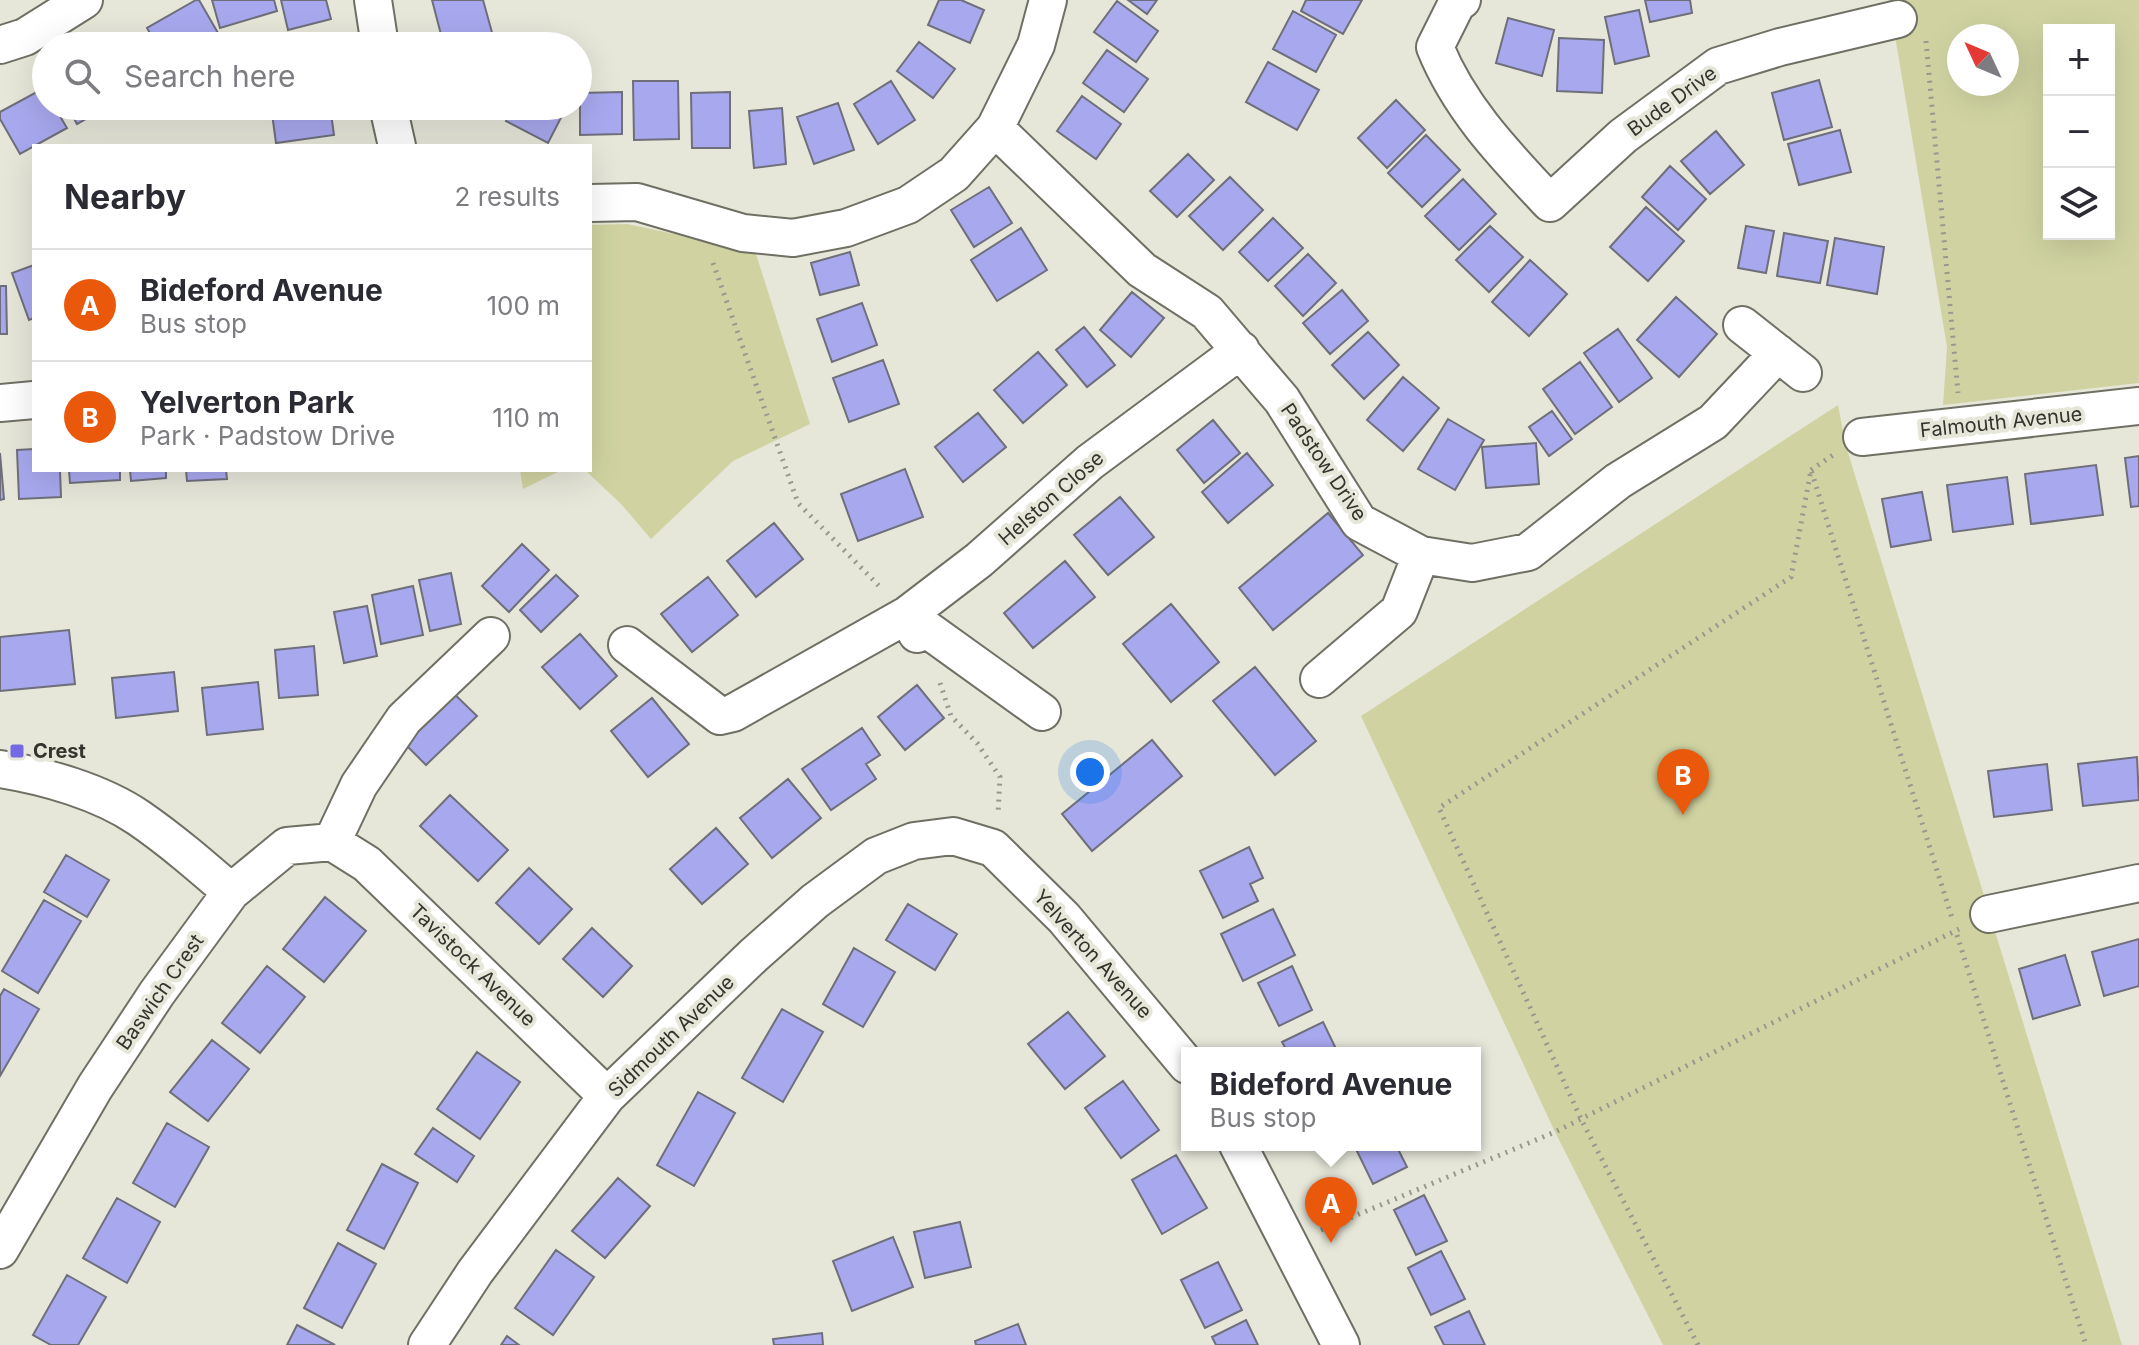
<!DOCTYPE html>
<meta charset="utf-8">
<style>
body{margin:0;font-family:Inter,sans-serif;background:#f2f2f3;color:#2b2b33}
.controls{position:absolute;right:24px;top:24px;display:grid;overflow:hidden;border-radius:0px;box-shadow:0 8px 32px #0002}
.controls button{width:72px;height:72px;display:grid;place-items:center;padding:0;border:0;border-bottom:2px solid #e1e1e2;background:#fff;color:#2b2b33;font:40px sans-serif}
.compass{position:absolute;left:1947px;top:24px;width:72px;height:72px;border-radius:50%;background:#fff;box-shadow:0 8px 32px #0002;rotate:314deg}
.you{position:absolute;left:1090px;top:772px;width:28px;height:28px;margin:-20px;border:6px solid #fff;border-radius:50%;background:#1a73e8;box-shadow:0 0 0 12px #1a73e833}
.badge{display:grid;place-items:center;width:52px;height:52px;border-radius:50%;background:#ea580c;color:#fff;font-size:26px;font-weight:700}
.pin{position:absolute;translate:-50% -66px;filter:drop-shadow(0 2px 4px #0008)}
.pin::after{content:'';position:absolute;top:42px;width:28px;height:24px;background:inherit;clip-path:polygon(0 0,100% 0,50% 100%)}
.popup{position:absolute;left:1181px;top:1047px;width:300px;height:104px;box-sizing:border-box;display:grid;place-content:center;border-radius:0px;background:#fff;filter:drop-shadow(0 2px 6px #0005);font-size:26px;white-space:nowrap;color:#7c7c81}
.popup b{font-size:30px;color:#2b2b33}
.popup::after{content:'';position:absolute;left:50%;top:100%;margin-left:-16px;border:16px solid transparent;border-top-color:#fff}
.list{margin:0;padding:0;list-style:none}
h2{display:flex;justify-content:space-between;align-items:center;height:104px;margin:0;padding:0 32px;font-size:34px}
h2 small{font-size:26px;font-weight:400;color:#7c7c81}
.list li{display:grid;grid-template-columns:52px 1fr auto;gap:24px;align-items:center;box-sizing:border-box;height:112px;padding:0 32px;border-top:2px solid #e1e1e2}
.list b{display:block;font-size:30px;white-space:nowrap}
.list p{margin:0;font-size:26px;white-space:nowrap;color:#7c7c81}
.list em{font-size:26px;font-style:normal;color:#7c7c81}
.icon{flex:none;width:44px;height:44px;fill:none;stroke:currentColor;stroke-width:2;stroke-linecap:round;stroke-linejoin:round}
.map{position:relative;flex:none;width:2139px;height:1345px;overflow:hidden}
.search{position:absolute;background:#fff;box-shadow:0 8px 32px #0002;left:32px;top:32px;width:560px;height:88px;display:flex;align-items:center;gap:20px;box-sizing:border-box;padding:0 28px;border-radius:44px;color:#7c7c81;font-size:30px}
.panel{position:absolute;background:#fff;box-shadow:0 8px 32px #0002;left:32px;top:144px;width:560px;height:328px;border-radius:0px}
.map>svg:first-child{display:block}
.green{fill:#d0d3a1;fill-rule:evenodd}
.building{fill:#a8a8ef;stroke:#6e6f7b;stroke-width:2}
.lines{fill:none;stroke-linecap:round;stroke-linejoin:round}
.minor-casing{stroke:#6f7063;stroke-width:40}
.path{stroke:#98998e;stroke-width:5;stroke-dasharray:2 6;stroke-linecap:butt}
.minor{stroke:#fff;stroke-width:36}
.poi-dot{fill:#7569e4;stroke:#e6e7d9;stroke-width:3}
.labels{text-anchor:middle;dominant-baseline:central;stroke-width:8;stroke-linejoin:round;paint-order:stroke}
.street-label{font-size:20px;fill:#34342e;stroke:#e6e7d9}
.poi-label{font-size:20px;font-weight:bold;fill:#34342e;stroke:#e6e7d9;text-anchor:start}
</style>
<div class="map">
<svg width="2139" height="1345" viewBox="0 0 2139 1345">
<rect width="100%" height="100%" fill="#e6e7d9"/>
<path class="green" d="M1889 0H2139V383L1943 405 1947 347ZM2049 30H2109V234H2049ZM1959 36H2007V84H1959Z
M627 224 755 251 810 424 733 461 651 539 622 505 585 470H590V225Z
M1838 405 1846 446 2122 1345H1663L1555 1132 1361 716Z
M520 470H562L523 489Z"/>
<path class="building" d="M196 0H199L222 40 212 46H157L147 28Z
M212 0H274L277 11 220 28Z
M281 0H326L331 19 288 30Z
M432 0H483L493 36 456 46H444Z
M939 0H961L984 10 970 43 928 25Z
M1128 0H1157L1147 14Z
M1306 0H1362L1343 34 1301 11Z
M1645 0H1690L1692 13 1650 22Z
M1117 1 1158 31 1136 62 1094 32Z
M1639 10 1649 56 1615 64 1605 17Z
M1293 11 1336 35 1316 72 1273 49Z
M1508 18 1554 30 1542 76 1496 63Z
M145 36 150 46H127Z
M1559 38 1604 40 1602 93 1557 91Z
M919 42 955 69 933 98 897 71Z
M1107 50 1148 79 1124 112 1083 83Z
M1268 62 1319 90 1297 130 1246 102Z
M1819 80 1832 127 1784 140 1772 93Z
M633 81H678L679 139 634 140Z
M891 81 915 120 878 144 854 104Z
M44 88 46 106H54L67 128 20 154 0 119V112Z
M622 92V134L580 135V93Z
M730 92V148H692L691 93Z
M1082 96 1121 124 1096 159 1057 131Z
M1396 100 1425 130 1387 168 1358 138Z
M838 103 854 150 814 164 797 117Z
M67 106H108L77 124Z
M271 106H330L334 135 276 143Z
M514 106H567L548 143 506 121Z
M782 108 786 164 754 168 749 111Z
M1840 130 1851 172 1799 185 1788 144Z
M1716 131 1744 165 1710 194 1681 161Z
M1426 135 1460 170 1422 207 1388 173Z
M1188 154 1214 180 1177 217 1150 191Z
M1670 166 1706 199 1678 230 1642 197Z
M1230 177 1263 210 1223 250 1189 216Z
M1463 179 1496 214 1459 250 1425 216Z
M989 187 1012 223 974 247 951 210Z
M1646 207 1684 241 1648 281 1610 247Z
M1273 218 1303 248 1268 281 1239 252Z
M1490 226 1523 257 1489 292 1456 260Z
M1746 226 1774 231 1766 273 1738 268Z
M1021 228 1047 270 997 301 971 260Z
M1784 233 1828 241 1820 283 1777 276Z
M1835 238 1884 247 1877 294 1827 285Z
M850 252 859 285 820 295 811 263Z
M1308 254 1336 283 1303 316 1275 286Z
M1530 260 1567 294 1529 336 1492 302Z
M34 265V318L29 320 12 273Z
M0 286H6L7 334H0Z
M1342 290 1368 321 1330 354 1303 323Z
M1132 292 1164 318 1131 357 1100 330Z
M1676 297 1717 334 1679 377 1637 340Z
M862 303 877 345 832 362 817 319Z
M1084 327 1115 365 1087 387 1056 350Z
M1618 329 1652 378 1619 402 1584 353Z
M1368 332 1399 365 1364 399 1332 365Z
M1038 352 1067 385 1023 423 994 390Z
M883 360 899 404 849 422 833 378Z
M1580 362 1612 407 1575 434 1543 389Z
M1403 377 1439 408 1403 451 1367 420Z
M1552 411 1572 439 1549 456 1529 427Z
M978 413 1006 447 963 482 935 447Z
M1448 419 1484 440 1455 490 1418 469Z
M1213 420 1240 453 1204 483 1177 450Z
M1536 443 1539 484 1486 488 1482 447Z
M34 449V470H60L61 497 19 499 17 450Z
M0 453 4 499 0 500Z
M1247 453 1273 485 1228 523 1202 492Z
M2139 456V506L2131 507 2125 458Z
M2096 465 2103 515 2031 524 2025 474Z
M905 469 923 517 858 541 841 494Z
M69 470H120V480L70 483Z
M130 470H166V478L131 481Z
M186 470H226L227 479 187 481Z
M2007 477 2013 524 1953 532 1947 485Z
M1922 492 1931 540 1891 547 1882 499Z
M1120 497 1154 537 1108 575 1074 535Z
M1328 513 1363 555 1273 630 1239 588Z
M774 523 803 559 756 597 727 561Z
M522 544 549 570 509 612 482 586Z
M1065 561 1095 597 1033 648 1004 613Z
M451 573 461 624 430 631 419 580Z
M556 575 578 596 541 632 520 610Z
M708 577 738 615 692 652 661 614Z
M413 586 423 635 381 644 372 595Z
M1171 604 1219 662 1171 702 1123 644Z
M367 606 377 656 344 663 334 612Z
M69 630 75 684 0 691V637Z
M580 634 617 676 580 709 542 667Z
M314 646 318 695 279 698 275 650Z
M1255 667 1316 741 1275 775 1213 701Z
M174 672 178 711 116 718 112 678Z
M258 682 263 729 207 735 202 688Z
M445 685 477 716 426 765 396 735Z
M917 685 944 718 905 750 878 717Z
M652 698 689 744 648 777 611 731Z
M862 728 880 755 866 764 876 779 831 810 802 769Z
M1152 740 1182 776 1092 851 1062 814Z
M2137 757 2139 800 2083 806 2078 764Z
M2047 764 2052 810 1994 817 1988 771Z
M788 779 821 818 772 858 740 818Z
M450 795 508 850 478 881 420 826Z
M716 828 748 864 702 904 670 869Z
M1249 847 1263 878 1250 884 1258 901 1223 918 1200 871Z
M66 855 109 880 87 917 44 892Z
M529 868 572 909 539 944 496 903Z
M325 897 366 931 324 982 283 949Z
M44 900 81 921 38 993 2 971Z
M908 904 957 934 935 970 886 940Z
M1273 909 1295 955 1243 981 1221 934Z
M592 928 632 966 603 997 563 959Z
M2139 939V986L2104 996 2092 952Z
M854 948 895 972 863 1027 823 1004Z
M2065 955 2080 1005 2033 1019 2019 969Z
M267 966 305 997 260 1053 222 1023Z
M1292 966 1312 1010 1279 1026 1258 983Z
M4 989 39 1009 0 1076V996Z
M782 1009 823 1032 783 1102 742 1078Z
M1068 1012 1105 1056 1065 1089 1028 1044Z
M1323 1022 1338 1053H1288L1282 1042Z
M212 1040 249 1069 208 1121 170 1092Z
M477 1052 520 1082 480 1139 437 1109Z
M1123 1081 1159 1130 1121 1158 1085 1108Z
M698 1092 735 1113 694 1186 657 1165Z
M167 1123 209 1147 175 1207 133 1183Z
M433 1128 474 1156 457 1182 415 1154Z
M1354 1145H1396L1407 1167 1373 1184Z
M1176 1155 1207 1208 1162 1234 1132 1180Z
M382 1164 418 1183 384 1249 347 1230Z
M618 1178 650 1206 605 1258 572 1231Z
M1424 1195 1447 1241 1416 1255 1394 1210Z
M117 1198 160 1222 127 1283 83 1258Z
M960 1222 971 1267 925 1278 914 1232Z
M893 1237 913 1287 852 1311 833 1261Z
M338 1243 376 1264 342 1328 304 1308Z
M556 1250 594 1277 553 1335 515 1308Z
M1441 1251 1465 1299 1431 1315 1408 1268Z
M1218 1262 1242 1310 1205 1328 1181 1280Z
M67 1275 106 1297 78 1345H51L33 1335Z
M1469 1311 1485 1345H1444L1435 1327Z
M1246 1320 1258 1345H1216L1212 1337Z
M1018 1324 1026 1345H976L975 1341Z
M297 1325 335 1345H287Z
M822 1333 823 1345H774L773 1339Z
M507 1336 519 1345H501Z"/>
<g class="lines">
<defs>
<path id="minor" d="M373 0 380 46
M1462 0 1457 3 1435 47C1460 109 1505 155 1550 203L1623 136 1718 66 1780 47 1898 19
M0 45 25 37 84 0
M388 106 397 146
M995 128 1142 270 1207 312 1282 400 1359 522 1421 555 1472 563 1528 552 1618 481 1713 422 1778 353
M590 203 637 202 743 233 793 238 846 228 908 205 954 174 995 128 1036 45 1048 0
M1742 325 1803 373
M0 403 34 400
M1862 437 2139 406
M917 634 907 615 979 560 1090 462 1241 350
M627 645 720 716 733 713 907 615 1042 712
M1319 679 1399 611 1421 555
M0 769C45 776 101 792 139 818 171 840 201 866 231 892
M332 842 367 864 607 1096
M332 842 359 785 404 719 491 636
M1989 914 2139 883
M1238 1145 1341 1345
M0 1250 95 1087 157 993 231 892 287 846 332 842
M427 1345 475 1272 607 1096 754 955 815 901 876 856 914 841 953 836 993 848 1064 918 1187 1065"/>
</defs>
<use href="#minor" class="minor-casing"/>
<path class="path" d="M1926 41 1958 393
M713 263 798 503 881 588
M1811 470 1833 455
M940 683 951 716 977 743 1000 777 998 814
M1957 935 2086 1345
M1321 1230 1555 1132 1959 929
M1698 1345 1581 1119 1439 808 1791 577 1811 470 1952 918"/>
<use href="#minor" class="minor"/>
</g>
<rect class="poi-dot" x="9" y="743" width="16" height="16" rx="4"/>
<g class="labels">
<g class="street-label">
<text transform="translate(1672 101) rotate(-36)">Bude Drive</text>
<text transform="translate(2001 422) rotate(-6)">Falmouth Avenue</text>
<text transform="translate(1324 462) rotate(56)">Padstow Drive</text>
<text transform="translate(1051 498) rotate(-41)">Helston Close</text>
<text transform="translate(1093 954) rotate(48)">Yelverton Avenue</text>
<text transform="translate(473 965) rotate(44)">Tavistock Avenue</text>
<text transform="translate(160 992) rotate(-55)">Baswich Crest</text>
<text transform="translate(671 1036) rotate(-44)">Sidmouth Avenue</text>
</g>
<g class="poi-label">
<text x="33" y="751">Crest</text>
</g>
</g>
</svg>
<div class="controls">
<button>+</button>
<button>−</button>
<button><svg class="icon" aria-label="layers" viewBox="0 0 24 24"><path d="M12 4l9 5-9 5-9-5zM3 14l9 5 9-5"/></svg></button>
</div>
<svg class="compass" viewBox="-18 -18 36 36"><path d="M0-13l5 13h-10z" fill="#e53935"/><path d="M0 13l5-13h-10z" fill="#7c7c81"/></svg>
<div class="you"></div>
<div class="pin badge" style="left:1331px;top:1243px">A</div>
<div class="popup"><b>Bideford Avenue</b>Bus stop</div>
<div class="pin badge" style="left:1683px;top:815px">B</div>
<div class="search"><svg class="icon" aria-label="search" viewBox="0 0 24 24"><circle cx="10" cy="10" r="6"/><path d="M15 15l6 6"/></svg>Search here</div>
<section class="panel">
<h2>Nearby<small>2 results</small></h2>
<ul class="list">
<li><span class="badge">A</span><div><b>Bideford Avenue</b><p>Bus stop</p></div><em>100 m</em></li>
<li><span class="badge">B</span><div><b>Yelverton Park</b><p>Park · Padstow Drive</p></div><em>110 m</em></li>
</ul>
</section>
</div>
